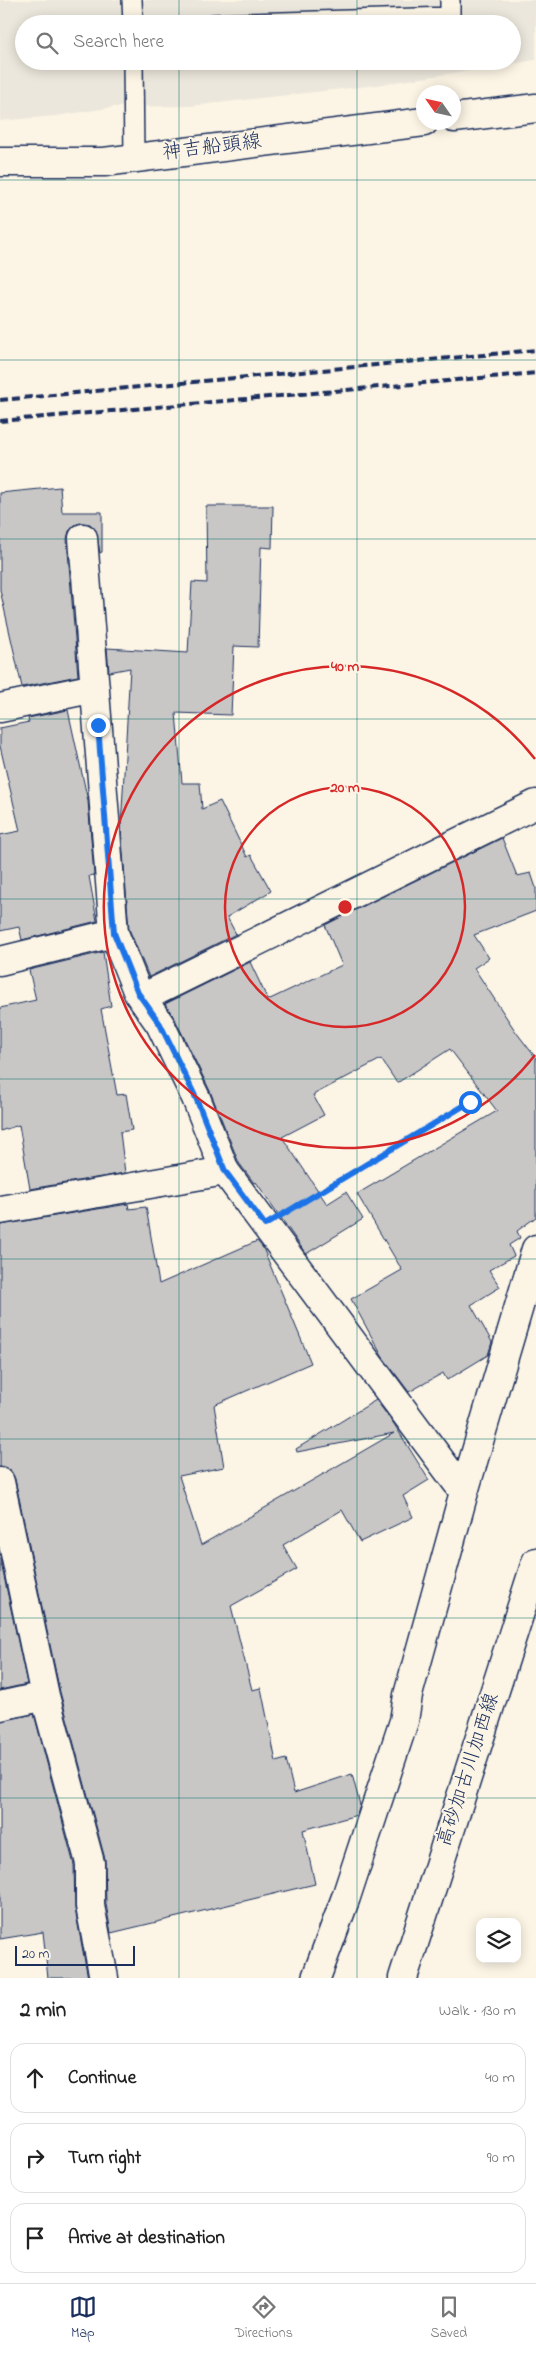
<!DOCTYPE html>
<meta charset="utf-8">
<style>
body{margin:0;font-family:"Indie Flower","Klee One",sans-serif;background:#f2f2f2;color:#222}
.controls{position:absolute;right:15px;bottom:15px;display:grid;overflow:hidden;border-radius:10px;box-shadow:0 2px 12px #0003}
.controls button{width:45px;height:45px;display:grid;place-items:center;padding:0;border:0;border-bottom:1px solid #e0e0e0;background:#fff;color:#222;font:25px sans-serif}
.compass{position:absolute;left:416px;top:85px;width:45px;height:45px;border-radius:50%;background:#fff;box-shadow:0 2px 12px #0003;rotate:304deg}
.scale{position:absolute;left:15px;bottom:12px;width:120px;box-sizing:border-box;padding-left:5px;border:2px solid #1b2f5e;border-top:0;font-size:14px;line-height:18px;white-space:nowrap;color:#1b2f5e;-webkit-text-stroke:4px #fcf5e5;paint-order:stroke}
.stop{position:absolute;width:15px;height:15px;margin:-11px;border:4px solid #1a73e8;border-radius:50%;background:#fff}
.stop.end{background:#1a73e8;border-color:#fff;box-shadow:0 1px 5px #0008}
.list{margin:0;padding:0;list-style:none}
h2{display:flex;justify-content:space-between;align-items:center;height:65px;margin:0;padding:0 20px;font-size:21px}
h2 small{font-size:16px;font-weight:400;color:#767676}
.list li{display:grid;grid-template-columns:32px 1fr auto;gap:15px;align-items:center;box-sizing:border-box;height:70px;margin:0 10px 10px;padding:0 10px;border:1px solid #e0e0e0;border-radius:15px}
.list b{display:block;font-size:19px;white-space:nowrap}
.list em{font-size:16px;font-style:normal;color:#767676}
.icon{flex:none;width:28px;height:28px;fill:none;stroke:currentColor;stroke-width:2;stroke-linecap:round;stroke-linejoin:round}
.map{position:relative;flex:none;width:536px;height:1978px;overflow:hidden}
.search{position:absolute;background:#fff;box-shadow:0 2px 12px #0003;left:15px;right:15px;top:15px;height:55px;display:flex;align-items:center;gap:12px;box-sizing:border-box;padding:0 18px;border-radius:28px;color:#767676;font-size:19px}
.sheet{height:305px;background:#fff}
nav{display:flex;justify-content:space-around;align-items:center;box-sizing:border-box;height:70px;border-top:1px solid #e0e0e0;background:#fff;font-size:14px;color:#767676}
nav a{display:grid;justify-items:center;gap:2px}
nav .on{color:#1b2f5e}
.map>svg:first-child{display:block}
.built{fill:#ece7dc;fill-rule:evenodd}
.building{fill:#c8c7c6;stroke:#1b2f5e}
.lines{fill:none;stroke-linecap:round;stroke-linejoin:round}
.lane-casing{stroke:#1b2f5e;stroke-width:22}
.street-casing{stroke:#1b2f5e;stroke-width:31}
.secondary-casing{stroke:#1b2f5e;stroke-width:31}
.primary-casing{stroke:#1b2f5e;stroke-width:31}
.path{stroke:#1b2f5e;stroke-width:3;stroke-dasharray:4 4;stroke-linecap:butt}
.lane{stroke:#fcf5e5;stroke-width:19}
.street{stroke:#fcf5e5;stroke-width:28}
.secondary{stroke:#fcf5e5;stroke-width:28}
.primary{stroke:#fcf5e5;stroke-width:28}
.rail{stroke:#1b2f5e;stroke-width:4;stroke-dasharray:8 4;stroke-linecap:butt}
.route{stroke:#1a73e8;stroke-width:6}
.grid{fill:none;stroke:#0f766e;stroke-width:1;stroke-opacity:0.55}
.ring{fill:none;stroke:#d62828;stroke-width:2.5}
.labels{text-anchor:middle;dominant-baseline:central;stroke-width:4;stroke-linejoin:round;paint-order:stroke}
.street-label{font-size:20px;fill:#1b2f5e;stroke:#fcf5e5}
.centre{fill:#d62828;stroke:#fcf5e5;stroke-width:2.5}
.ring-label{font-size:15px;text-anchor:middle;font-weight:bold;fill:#d62828;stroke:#fcf5e5;stroke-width:4;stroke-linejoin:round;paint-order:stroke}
</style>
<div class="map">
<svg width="536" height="1978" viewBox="0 0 536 1978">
<rect width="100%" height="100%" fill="#fcf5e5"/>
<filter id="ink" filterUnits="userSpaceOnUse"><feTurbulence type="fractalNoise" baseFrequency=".02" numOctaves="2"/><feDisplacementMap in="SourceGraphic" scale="10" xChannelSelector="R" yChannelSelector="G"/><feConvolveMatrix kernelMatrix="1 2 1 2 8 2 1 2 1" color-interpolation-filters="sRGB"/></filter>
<g filter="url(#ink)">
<path class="built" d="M0 0H536V60L377 85 191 106 115 107 56 116 0 121ZM24 24H512V61H24Z"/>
<path class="building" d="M60 487 62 512H102V552L100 553 96 530 90 524 81 523 75 525 69 531 67 539 78 676 22 687 0 590V493Z
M206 506H273L272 548 261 547 258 647 234 646 231 715 176 713 182 783H200L202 809 220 801 247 857 251 855 271 891 227 917 236 934 149 977 129 929 121 827 130 668 109 672 107 648 188 653 192 582 207 583Z
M68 710 88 801 94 875 89 876 97 921 22 940 19 927 0 931V835L20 831 0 746V728L29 722 28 718Z
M502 838 517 876 531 873 536 888V911L474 935 489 958 474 968 516 1032 536 1058V1217L517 1231 520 1238 509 1245 514 1256 489 1270 500 1287 471 1305 492 1342 488 1355 447 1380 443 1373 409 1392 382 1356 351 1299 402 1270 357 1194 497 1111 450 1049 397 1083 381 1059 313 1095 324 1115 282 1137 327 1204 346 1192 363 1219 306 1254 256 1182 254 1183 239 1163 210 1091 174 1017 165 1004 250 962 268 1000 342 965 325 925Z
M103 952 111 1006 101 1009 117 1095 126 1094 132 1130 120 1132 125 1173 30 1189 19 1125 0 1131V1008L36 1000 29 970Z
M128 1204 129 1209 146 1207 159 1284 257 1241 263 1248 311 1363 214 1405 224 1467 179 1476 201 1545 394 1433 297 1452 296 1449 376 1400 394 1424 429 1480 403 1496 413 1517 360 1542 342 1510 283 1545 297 1569 231 1606 252 1690 261 1688 276 1762 286 1759 294 1793 352 1774 360 1805 357 1815 303 1830 315 1884 111 1933 106 1904 105 1859 60 1692 15 1479 11 1471 0 1467V1225Z
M0 1558 27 1684 0 1690Z
M34 1714 74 1865 75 1909 88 1978H48L43 1932 0 1939V1721Z"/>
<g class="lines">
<defs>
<path id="lane" d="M132 0 133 24
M214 24 450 17V0
M133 61 134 158"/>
<path id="street" d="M83 538 114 933
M0 708 95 688
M0 961 114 933 138 993 160 1024 196 1098 225 1171 464 1492
M142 998 536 804
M0 1210 225 1171
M0 1482 45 1696 90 1863V1906L104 1978
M0 1706 45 1696
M316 1978 346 1897 404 1721 408 1695 464 1492 536 1249"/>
<path id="secondary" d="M454 118 536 108
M0 162H104L424 122"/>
<path id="primary" d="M403 1978 536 1562"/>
</defs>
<use href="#lane" class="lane-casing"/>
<use href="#street" class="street-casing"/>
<use href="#secondary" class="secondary-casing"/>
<use href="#primary" class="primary-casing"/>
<path class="path" d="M296 1206 470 1102"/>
<use href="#lane" class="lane"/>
<use href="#street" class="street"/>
<use href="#secondary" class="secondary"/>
<use href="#primary" class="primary"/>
<path class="rail" d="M0 400 536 350
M0 421 536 373"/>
</g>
</g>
<g class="lines" filter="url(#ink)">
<path class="route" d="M98 725 114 933 138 993 160 1024 196 1098 225 1171 265 1225 470 1102"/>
</g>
<path class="grid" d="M179 0V24M357 0V24M179 61V1978M357 61V1978M0 180H536M0 360H536M0 539H536M0 719H536M0 899H536M0 1079H536M0 1259H536M0 1439H536M0 1618H536M0 1798H536"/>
<g class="ring">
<circle cx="345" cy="907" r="120"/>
<path d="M535 1055A241 241 0 1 1 535 759"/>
</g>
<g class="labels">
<g class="street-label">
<text transform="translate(212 148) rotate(-7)">神吉船頭線</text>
<text transform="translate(469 1770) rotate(-72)">高砂加古川加西線</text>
</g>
</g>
<circle cx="345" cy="907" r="8" class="centre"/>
<g class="ring-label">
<text x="345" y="671">40 m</text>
<text x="345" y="792">20 m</text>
</g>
</svg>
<div class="controls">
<button><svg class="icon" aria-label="layers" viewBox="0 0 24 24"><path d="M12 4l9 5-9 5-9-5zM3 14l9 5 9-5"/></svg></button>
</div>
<svg class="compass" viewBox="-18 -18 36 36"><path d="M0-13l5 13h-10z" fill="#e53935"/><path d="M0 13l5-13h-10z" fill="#767676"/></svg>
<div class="scale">20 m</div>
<div class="stop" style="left:470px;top:1102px"></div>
<div class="stop end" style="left:98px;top:725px"></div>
<div class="search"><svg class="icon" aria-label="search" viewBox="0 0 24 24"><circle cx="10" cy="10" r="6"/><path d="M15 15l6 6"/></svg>Search here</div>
</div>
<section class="sheet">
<h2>2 min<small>Walk · 130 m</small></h2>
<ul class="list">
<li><svg class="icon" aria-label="ahead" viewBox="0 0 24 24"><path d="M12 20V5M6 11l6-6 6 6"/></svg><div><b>Continue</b></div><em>40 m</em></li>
<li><svg class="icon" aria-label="right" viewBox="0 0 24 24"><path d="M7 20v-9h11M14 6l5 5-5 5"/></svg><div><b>Turn right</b></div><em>90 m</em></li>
<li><svg class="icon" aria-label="arrive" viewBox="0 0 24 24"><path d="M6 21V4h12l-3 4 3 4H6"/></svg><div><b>Arrive at destination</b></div></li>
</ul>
</section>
<nav>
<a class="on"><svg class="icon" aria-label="map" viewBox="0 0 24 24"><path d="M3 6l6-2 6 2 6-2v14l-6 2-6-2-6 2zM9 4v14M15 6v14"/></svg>Map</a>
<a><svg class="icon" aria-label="directions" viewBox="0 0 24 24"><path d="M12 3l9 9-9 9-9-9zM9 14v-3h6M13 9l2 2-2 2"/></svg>Directions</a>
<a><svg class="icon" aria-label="saved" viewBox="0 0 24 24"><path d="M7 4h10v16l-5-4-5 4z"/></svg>Saved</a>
</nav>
